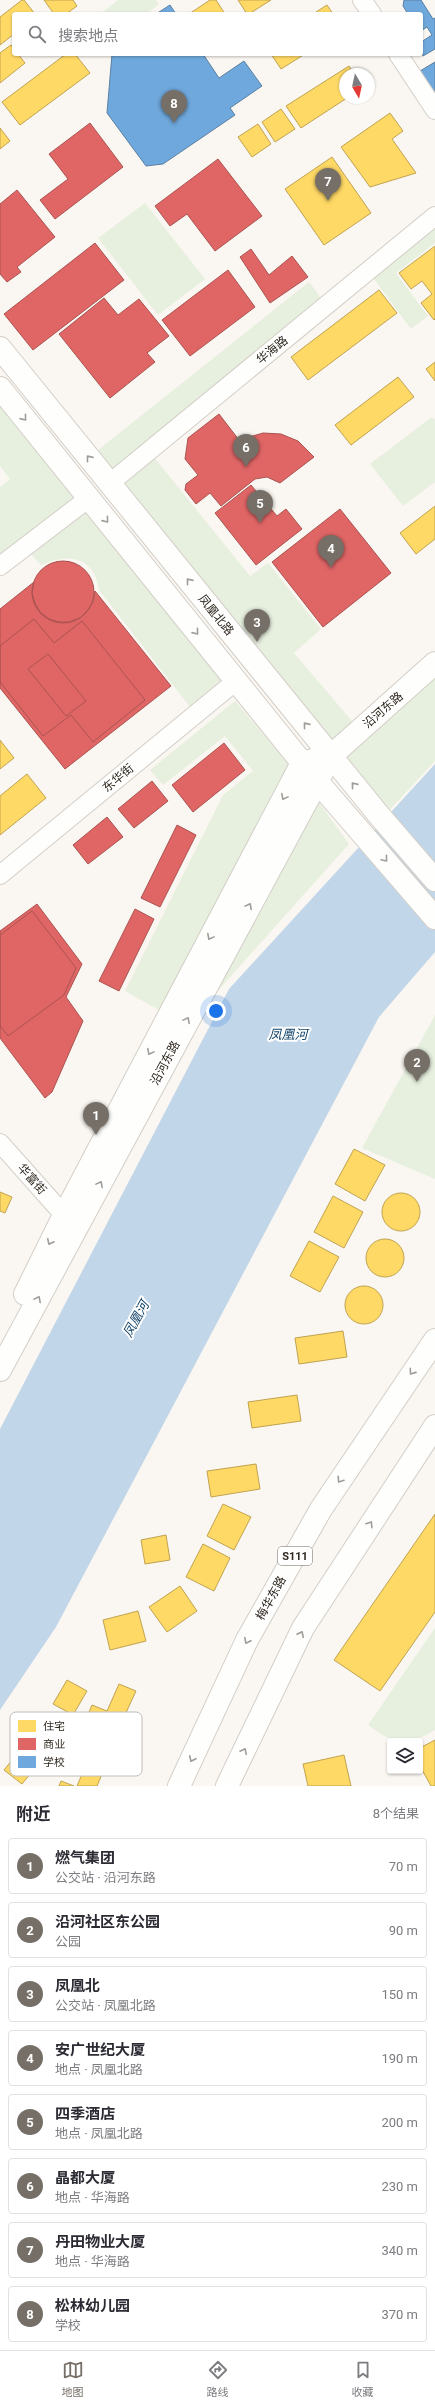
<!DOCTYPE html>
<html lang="zh">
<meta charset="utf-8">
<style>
body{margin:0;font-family:Roboto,"Noto Sans SC",sans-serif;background:#f2f2f3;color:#2b2b33}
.controls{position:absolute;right:12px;bottom:12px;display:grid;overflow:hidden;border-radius:4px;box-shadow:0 1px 3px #0004}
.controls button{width:36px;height:36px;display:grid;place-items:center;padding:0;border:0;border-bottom:1px solid #e1e1e2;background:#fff;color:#2b2b33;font:20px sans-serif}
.compass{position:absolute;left:339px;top:68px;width:36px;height:36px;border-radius:50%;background:#fff;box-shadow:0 1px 3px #0004;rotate:171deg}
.you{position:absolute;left:216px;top:1011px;width:14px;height:14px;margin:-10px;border:3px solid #fff;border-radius:50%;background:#1a73e8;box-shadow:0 0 0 6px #1a73e833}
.badge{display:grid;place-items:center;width:26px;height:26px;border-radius:50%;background:#756f67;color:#fff;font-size:13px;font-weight:700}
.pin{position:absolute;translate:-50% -33px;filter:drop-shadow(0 1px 2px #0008)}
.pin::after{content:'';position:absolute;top:21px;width:14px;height:12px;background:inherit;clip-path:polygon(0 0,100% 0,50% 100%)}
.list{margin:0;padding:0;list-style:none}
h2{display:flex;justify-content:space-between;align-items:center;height:52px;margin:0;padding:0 16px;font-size:17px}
h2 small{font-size:13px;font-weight:400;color:#7c7c81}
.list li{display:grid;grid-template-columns:26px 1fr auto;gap:12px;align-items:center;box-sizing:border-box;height:56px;margin:0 8px 8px;padding:0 8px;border:1px solid #e1e1e2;border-radius:4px}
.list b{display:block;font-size:15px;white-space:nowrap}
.list p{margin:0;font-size:13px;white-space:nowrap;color:#7c7c81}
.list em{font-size:13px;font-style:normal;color:#7c7c81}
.icon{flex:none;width:22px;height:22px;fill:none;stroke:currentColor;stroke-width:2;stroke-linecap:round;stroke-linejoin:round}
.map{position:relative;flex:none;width:435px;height:1786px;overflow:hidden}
.search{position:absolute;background:#fff;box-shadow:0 1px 3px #0004;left:12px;right:12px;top:12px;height:44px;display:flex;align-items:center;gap:10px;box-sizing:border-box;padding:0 14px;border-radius:4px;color:#7c7c81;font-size:15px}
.sheet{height:564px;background:#fff}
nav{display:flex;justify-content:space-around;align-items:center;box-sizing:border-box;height:56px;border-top:1px solid #e1e1e2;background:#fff;font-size:11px;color:#7c7c81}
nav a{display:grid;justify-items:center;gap:2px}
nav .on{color:#756f67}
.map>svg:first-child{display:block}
.green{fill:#e7f0df}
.water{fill:#c2d6e9}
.homes{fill:#ffd966;stroke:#c0a350}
.shops{fill:#e06666;stroke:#aa5350}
.schools{fill:#6fa8dc;stroke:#5b81a3}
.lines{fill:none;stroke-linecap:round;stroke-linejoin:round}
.street-casing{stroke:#d3cec7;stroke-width:20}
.secondary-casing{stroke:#d3cec7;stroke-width:24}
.primary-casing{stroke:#d3cec7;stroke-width:24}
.street{stroke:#fefefd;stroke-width:18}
.secondary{stroke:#fefefd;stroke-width:22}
.primary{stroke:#fefefd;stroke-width:22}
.oneway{stroke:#a09d98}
.labels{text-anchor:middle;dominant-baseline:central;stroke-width:4;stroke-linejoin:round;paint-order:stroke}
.shield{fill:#fff;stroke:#6c6761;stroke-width:1}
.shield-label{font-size:11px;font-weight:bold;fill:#2d261d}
.street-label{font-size:12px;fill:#2d261d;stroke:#fff}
.water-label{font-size:13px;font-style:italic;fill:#124469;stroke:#fff}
.key{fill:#fff;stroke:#c0bebb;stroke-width:1}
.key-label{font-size:11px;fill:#2d261d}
</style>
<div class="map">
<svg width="435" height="1786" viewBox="0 0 435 1786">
<rect width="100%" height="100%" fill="#faf6f1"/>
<path class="green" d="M118 0H156L159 4 146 14H100Z
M145 203 205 279 158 315 98 238Z
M435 223V243L396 273 428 316 411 329 371 275Z
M309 282 324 302 110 477 93 454Z
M0 398 81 498 0 560V487L10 479 0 466Z
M432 417 435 420V482L403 506 370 464Z
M153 456 250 576 268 563 321 629 294 653 357 727 330 749 115 485Z
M85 512 222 680 190 707 99 590C94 556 68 553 41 565L31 554Z
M435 677V761L384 816 335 756Z
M235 701 298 776 161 1011 125 991 223 795 253 771 225 736 163 785 150 770Z
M310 790 349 844 215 994Z
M435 1015V1179L362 1148Z
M435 1628V1730C404 1748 396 1745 368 1725Z"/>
<path class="water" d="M435 764V952L379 1017 56 1627 0 1710V1429L229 989Z"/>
<path class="homes" d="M22 0H24L35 14H14V34L0 45V17Z
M44 0H73L77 6 66 14H54Z
M210 0H216L225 14H189Z
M238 0H271L249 14H247Z
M327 5 333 14H313Z
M11 45 14 49V54H18L25 63 0 83V53Z
M66 54H75L90 73 20 125 2 102Z
M271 54H305L281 69Z
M349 66 354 74H345V98H347L301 128 286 106Z
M281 109 295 129 275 142 262 122Z
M390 113 403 131 392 139 416 173 370 187 341 147Z
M258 124 271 144 252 157 238 137Z
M0 128 10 141 0 149Z
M332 157 371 213 324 245 285 189Z
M435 246V319L434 320 421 303 432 294 422 281 411 289 399 273Z
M379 290 397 313 308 380 291 357Z
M435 362V381L426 369Z
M398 377 414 397 351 445 335 425Z
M435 506V539L416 554 400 533Z
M0 740 14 758 0 769Z
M27 774 46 798 0 835V796Z
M354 1149 385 1165 365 1201 335 1184Z
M0 1192 12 1197 5 1213 0 1211Z
M382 1212a19 19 0 1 1 38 0a19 19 0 1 1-38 0Z
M333 1196 363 1212 344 1248 314 1232Z
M366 1258a19 19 0 1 1 38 0a19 19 0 1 1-38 0Z
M309 1241 339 1257 320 1292 290 1276Z
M345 1305a19 19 0 1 1 38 0a19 19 0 1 1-38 0Z
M343 1331 347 1357 299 1364 295 1338Z
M297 1395 301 1421 252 1428 248 1402Z
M256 1464 260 1489 211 1497 207 1471Z
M223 1504 251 1517 234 1550 207 1536Z
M435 1514V1612L380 1691 334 1660Z
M166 1535 170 1560 145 1564 141 1540Z
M203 1544 230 1558 214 1591 186 1577Z
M180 1586 197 1611 167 1632 149 1607Z
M138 1611 146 1641 110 1650 103 1620Z
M67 1680 87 1691 73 1715 53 1704Z
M119 1684 136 1691 124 1717 140 1724 131 1745 84 1724 92 1705 107 1711Z
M435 1740V1786H431L420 1766V1748Z
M22 1748 40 1762 22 1784 4 1770Z
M344 1755 351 1786H308L303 1764Z
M88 1760 105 1767 97 1786H77Z
M61 1781 74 1786H59Z"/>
<path class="shops" d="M90 123 123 167 55 219 40 200 68 179 49 154Z
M218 159 262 216 215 251 187 214 170 226 155 206Z
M17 190 55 237 17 267 21 272 7 282 0 274V204Z
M95 243 124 280 33 350 4 314Z
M251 249 269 275 292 256 308 277 270 303 240 257Z
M228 270 255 307 190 356 162 320Z
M104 298 118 315 139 299 169 336 147 353 155 362 110 398 59 334Z
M219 414 239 440 263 433 281 434 298 441 314 457 280 483 267 477 255 479 221 506 210 493 196 504 185 490 186 484 198 475 185 459 188 438Z
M251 485 277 516 286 509 302 529 256 565 215 513Z
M340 509 391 573 323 627 272 562Z
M32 592a31 31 0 1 1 62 0a31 31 0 1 1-62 0Z
M34 582 32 593 35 603 40 612 49 619 59 622H69L80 618 87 611 93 602 95 591 171 686 65 769 0 688V609Z
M34 619 54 643 82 621 145 700 93 742 71 715 43 736 0 682V646Z
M48 654 86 701 66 716 28 669Z
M224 743 245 770 193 812 172 785Z
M152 781 168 801 134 828 118 809Z
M107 817 123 837 88 864 73 845Z
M177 825 196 835 160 907 141 898Z
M37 904 82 964 66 997 83 1021 52 1092 45 1098 0 1038V931Z
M135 909 154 919 119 991 99 981Z
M32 911 76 968 64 995 8 1036 0 1026V935Z"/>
<path class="schools" d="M404 0H421L433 19 435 18V49L423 56 421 42 432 35 427 27 421 31V14H408L403 6Z
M170 5 176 14H156Z
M112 54H203L219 78 244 61 262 86 230 108 235 115 163 164 146 166 107 113Z
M435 62V94L420 71Z"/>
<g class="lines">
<defs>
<path id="street" d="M362 0 372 14
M398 54 435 110
M110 483 435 216
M0 566 89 498
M0 875 236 681
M0 1143 64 1215"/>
<path id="secondary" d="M25 1294 64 1215 302 763 320 758
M0 1370 331 756 435 663"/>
<path id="primary" d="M0 348 378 814 435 880
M0 388 316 780 435 918
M179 1786 247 1640 321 1509 435 1340
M227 1786 303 1628 435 1426"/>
</defs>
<use href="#street" class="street-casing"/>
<use href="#secondary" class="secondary-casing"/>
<use href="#primary" class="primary-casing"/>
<use href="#street" class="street"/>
<use href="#secondary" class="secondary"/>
<use href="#primary" class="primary"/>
</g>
<defs><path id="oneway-chevron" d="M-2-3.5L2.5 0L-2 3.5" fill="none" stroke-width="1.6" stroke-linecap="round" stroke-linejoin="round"/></defs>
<g class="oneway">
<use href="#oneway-chevron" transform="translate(24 418) rotate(51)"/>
<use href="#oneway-chevron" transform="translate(89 458) rotate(-129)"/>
<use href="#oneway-chevron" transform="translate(106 520) rotate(51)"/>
<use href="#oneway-chevron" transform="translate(189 581) rotate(-129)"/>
<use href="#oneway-chevron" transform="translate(196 632) rotate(51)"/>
<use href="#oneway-chevron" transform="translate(306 725) rotate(-129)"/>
<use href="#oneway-chevron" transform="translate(354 785) rotate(-129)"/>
<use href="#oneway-chevron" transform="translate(284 797) rotate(118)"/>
<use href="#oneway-chevron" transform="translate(385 859) rotate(50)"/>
<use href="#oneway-chevron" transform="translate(249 906) rotate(-62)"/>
<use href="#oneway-chevron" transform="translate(210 937) rotate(118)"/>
<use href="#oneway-chevron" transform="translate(187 1020) rotate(-62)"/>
<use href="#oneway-chevron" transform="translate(150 1052) rotate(118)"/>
<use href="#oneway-chevron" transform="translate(100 1184) rotate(-62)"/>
<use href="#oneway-chevron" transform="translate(50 1242) rotate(116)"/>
<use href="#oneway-chevron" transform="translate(38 1299) rotate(-62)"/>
<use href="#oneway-chevron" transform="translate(412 1372) rotate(125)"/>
<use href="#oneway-chevron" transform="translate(340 1480) rotate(123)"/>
<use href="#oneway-chevron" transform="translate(370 1524) rotate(-57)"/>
<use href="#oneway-chevron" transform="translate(301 1634) rotate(-64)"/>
<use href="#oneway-chevron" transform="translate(247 1641) rotate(117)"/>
<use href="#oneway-chevron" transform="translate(244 1751) rotate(-64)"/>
<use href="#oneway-chevron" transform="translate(192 1759) rotate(115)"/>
</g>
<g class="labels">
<rect class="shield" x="278" y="1547" width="34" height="18" rx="3"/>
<g class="shield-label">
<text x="295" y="1556">S111</text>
</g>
<g class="street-label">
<text transform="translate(272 350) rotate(-39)">华海路</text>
<text transform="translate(216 615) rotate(51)">凤凰北路</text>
<text transform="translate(383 710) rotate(-41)">沿河东路</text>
<text transform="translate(118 778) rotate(-40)">东华街</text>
<text transform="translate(165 1063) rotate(-62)">沿河东路</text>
<text transform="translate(32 1179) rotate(48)">华富街</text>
<text transform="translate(271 1598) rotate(-61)">梅华东路</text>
</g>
<g class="water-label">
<text x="288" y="1034">凤凰河</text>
<text transform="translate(136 1319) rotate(-61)">凤凰河</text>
</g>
</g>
<rect x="10" y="1712" width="132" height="64" rx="6" class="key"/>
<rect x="18" y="1720" width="18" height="12" fill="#ffd966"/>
<rect x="18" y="1738" width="18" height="12" fill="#e06666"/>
<rect x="18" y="1756" width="18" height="12" fill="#6fa8dc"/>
<g class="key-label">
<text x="43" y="1730">住宅</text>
<text x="43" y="1748">商业</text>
<text x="43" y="1766">学校</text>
</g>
</svg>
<div class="controls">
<button><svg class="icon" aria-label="layers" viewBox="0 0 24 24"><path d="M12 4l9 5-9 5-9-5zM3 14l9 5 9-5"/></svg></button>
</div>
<svg class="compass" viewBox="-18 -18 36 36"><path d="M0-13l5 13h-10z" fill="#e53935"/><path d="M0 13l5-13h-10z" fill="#7c7c81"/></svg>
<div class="you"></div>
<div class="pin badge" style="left:96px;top:1135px">1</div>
<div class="pin badge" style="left:417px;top:1082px">2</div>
<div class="pin badge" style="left:257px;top:642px">3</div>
<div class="pin badge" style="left:331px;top:568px">4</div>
<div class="pin badge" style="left:260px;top:523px">5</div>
<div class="pin badge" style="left:246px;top:467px">6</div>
<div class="pin badge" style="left:328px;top:201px">7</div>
<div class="pin badge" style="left:174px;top:123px">8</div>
<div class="search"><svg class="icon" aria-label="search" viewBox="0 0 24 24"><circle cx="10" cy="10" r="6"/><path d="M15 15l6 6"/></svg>搜索地点</div>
</div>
<section class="sheet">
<h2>附近<small>8个结果</small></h2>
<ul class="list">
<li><span class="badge">1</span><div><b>燃气集团</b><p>公交站 · 沿河东路</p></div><em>70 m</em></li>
<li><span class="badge">2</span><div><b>沿河社区东公园</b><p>公园</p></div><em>90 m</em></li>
<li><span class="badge">3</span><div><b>凤凰北</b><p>公交站 · 凤凰北路</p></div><em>150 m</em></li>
<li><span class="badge">4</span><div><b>安广世纪大厦</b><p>地点 · 凤凰北路</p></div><em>190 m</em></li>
<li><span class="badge">5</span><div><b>四季酒店</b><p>地点 · 凤凰北路</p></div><em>200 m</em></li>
<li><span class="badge">6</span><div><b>晶都大厦</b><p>地点 · 华海路</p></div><em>230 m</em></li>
<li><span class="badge">7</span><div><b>丹田物业大厦</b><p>地点 · 华海路</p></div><em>340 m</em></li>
<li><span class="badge">8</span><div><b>松林幼儿园</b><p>学校</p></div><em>370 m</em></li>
</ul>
</section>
<nav>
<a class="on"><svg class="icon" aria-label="map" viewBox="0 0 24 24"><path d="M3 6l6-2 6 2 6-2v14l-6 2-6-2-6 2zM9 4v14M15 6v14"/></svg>地图</a>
<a><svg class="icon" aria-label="directions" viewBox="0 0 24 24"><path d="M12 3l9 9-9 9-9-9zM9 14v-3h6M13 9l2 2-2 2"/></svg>路线</a>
<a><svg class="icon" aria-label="saved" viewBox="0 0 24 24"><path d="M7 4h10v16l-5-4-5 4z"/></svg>收藏</a>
</nav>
